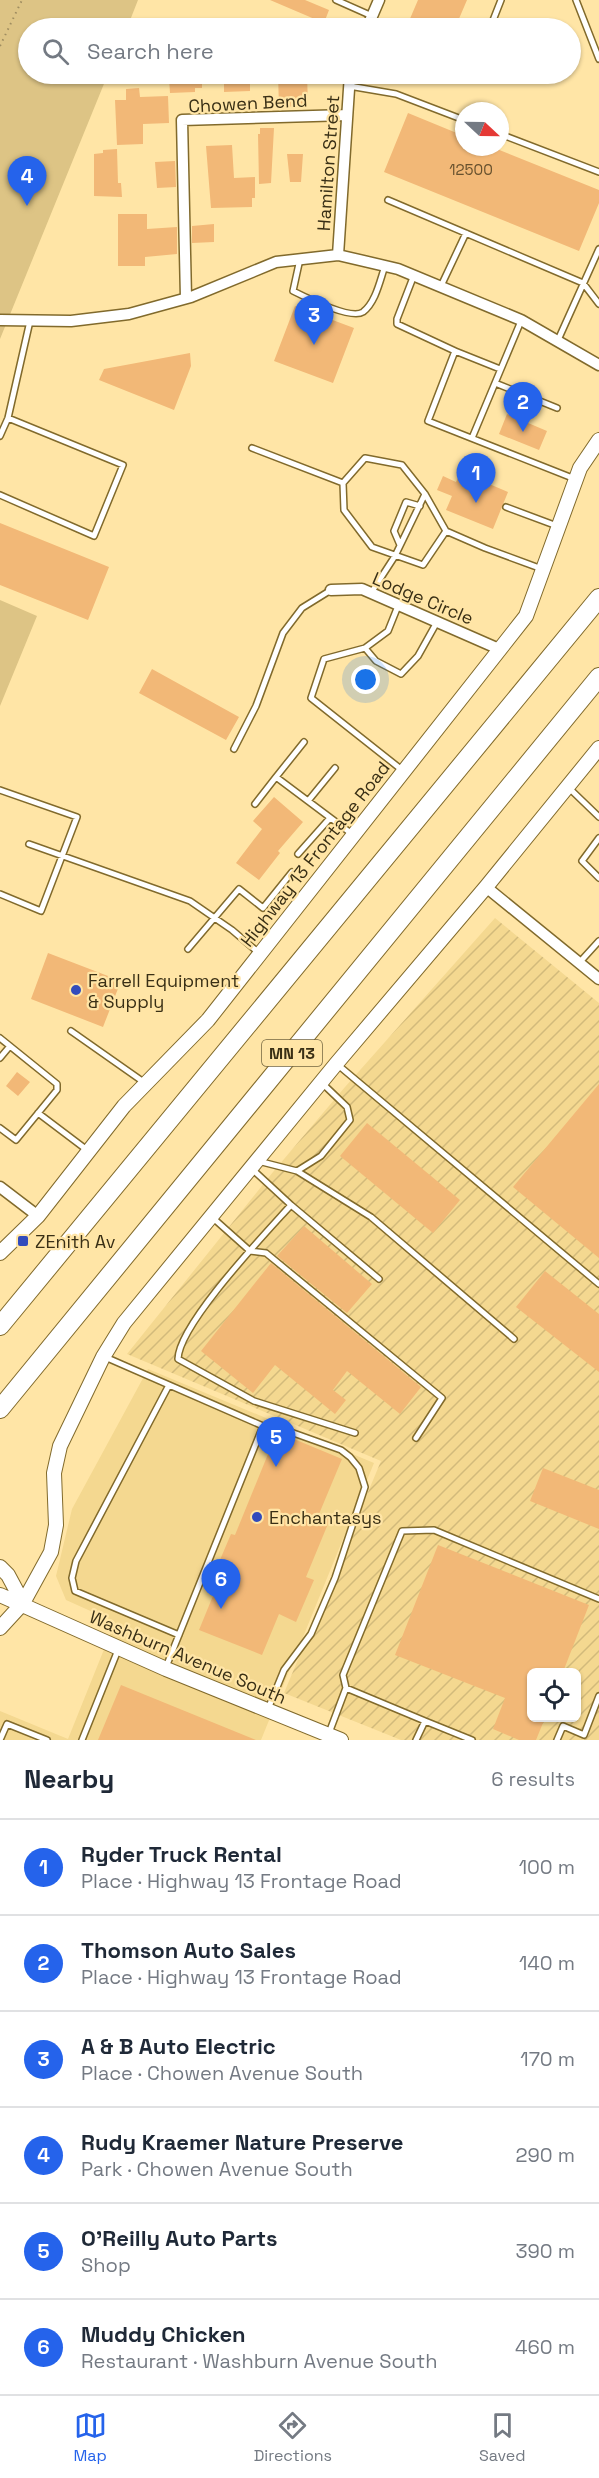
<!DOCTYPE html>
<meta charset="utf-8">
<style>
body{margin:0;font-family:"Space Grotesk",sans-serif;background:#f6f6f7;color:#1f2937}
.controls{position:absolute;right:18px;bottom:18px;display:grid;overflow:hidden;border-radius:9px;box-shadow:0 2px 4px #0004}
.controls button{width:54px;height:54px;display:grid;place-items:center;padding:0;border:0;border-bottom:2px solid #e0e1e3;background:#fff;color:#1f2937;font:30px sans-serif}
.compass{position:absolute;left:455px;top:102px;width:54px;height:54px;border-radius:50%;background:#fff;box-shadow:0 2px 4px #0004;rotate:112deg}
.you{position:absolute;left:366px;top:680px;width:21px;height:21px;margin:-15px;border:4px solid #fff;border-radius:50%;background:#1a73e8;box-shadow:0 0 0 9px #1a73e833}
.badge{display:grid;place-items:center;width:39px;height:39px;border-radius:50%;background:#2563eb;color:#fff;font-size:20px;font-weight:700}
.pin{position:absolute;translate:-50% -50px;filter:drop-shadow(0 2px 3px #0008)}
.pin::after{content:'';position:absolute;top:32px;width:21px;height:18px;background:inherit;clip-path:polygon(0 0,100% 0,50% 100%)}
.list{margin:0;padding:0;list-style:none}
h2{display:flex;justify-content:space-between;align-items:center;height:78px;margin:0;padding:0 24px;font-size:26px}
h2 small{font-size:20px;font-weight:400;color:#747a83}
.list li{display:grid;grid-template-columns:39px 1fr auto;gap:18px;align-items:center;box-sizing:border-box;height:96px;padding:0 24px;border-top:2px solid #e0e1e3}
.list b{display:block;font-size:22px;white-space:nowrap}
.list p{margin:0;font-size:20px;white-space:nowrap;color:#747a83}
.list em{font-size:20px;font-style:normal;color:#747a83}
.icon{flex:none;width:33px;height:33px;fill:none;stroke:currentColor;stroke-width:2;stroke-linecap:round;stroke-linejoin:round}
.map{position:relative;flex:none;width:599px;height:1740px;overflow:hidden}
.search{position:absolute;background:#fff;box-shadow:0 2px 4px #0004;left:18px;right:18px;top:18px;height:66px;display:flex;align-items:center;gap:15px;box-sizing:border-box;padding:0 21px;border-radius:33px;color:#747a83;font-size:22px}
.sheet{height:654px;background:#fff}
nav{display:flex;justify-content:space-around;align-items:center;box-sizing:border-box;height:84px;border-top:2px solid #e0e1e3;background:#fff;font-size:16px;color:#747a83}
nav a{display:grid;justify-items:center;gap:3px}
nav .on{color:#2563eb}
.map>svg:first-child{display:block}
.built{fill:#f4d890}
.industrial{fill:url(#industrial-furrows);fill-rule:evenodd}
.green{fill:#ddc485}
.building{fill:#f2b877}
.lines{fill:none;stroke-linecap:round;stroke-linejoin:round}
.service-casing{stroke:#816a2c;stroke-width:8}
.minor-casing{stroke:#816a2c;stroke-width:13}
.tertiary-casing{stroke:#816a2c;stroke-width:16}
.trunk-casing{stroke:#816a2c;stroke-width:20}
.path{stroke:#9f8d60;stroke-width:2;stroke-dasharray:1.5 4.5;stroke-linecap:butt}
.service{stroke:#fff;stroke-width:5}
.minor{stroke:#fff;stroke-width:10}
.tertiary{stroke:#fff;stroke-width:14}
.trunk{stroke:#fff;stroke-width:18}
.poi-dot{fill:#324bbc;stroke:#ffe5a6;stroke-width:2}
.labels{text-anchor:middle;dominant-baseline:central;stroke-width:4.5;stroke-linejoin:round;paint-order:stroke}
.number-label{font-size:15px;fill:#67512e}
.shield{fill:#ffe5a6;stroke:#746640;stroke-width:1.5}
.shield-label{font-size:16px;font-weight:bold;fill:#392f15}
.street-label{font-size:18px;fill:#392f15;stroke:#ffe5a6}
.poi-label{font-size:18px;fill:#392f15;stroke:#ffe5a6;text-anchor:start}
</style>
<div class="map">
<svg width="599" height="1740" viewBox="0 0 599 1740">
<defs>
<pattern id="industrial-furrows" width="10" height="10" patternUnits="userSpaceOnUse" patternTransform="scale(1.5)"><rect width="10" height="10" fill="#f4d890"/><path d="M-1 1l2-2M0 10L10 0M9 11l2-2" fill="none" stroke="#d2ba7b"/></pattern>
</defs>
<rect width="100%" height="100%" fill="#ffe5a6"/>
<path class="built" d="M148 1369 374 1463 261 1740H0V1711L68 1739 115 1622 66 1600 56 1576 72 1509Z"/>
<path class="industrial" d="M495 918 599 1003V1740H401L284 1693 381 1461 127 1354 273 1172 345 1087ZM532 1672H576V1718H532Z"/>
<path class="green" d="M0 0H138L127 28H28V74H108L0 339Z
M0 600 37 616 0 706Z"/>
<path class="building" d="M270 0H305L329 10 324 23Z
M418 0H467L455 28H406Z
M278 74H307L308 106 279 107Z
M224 75H250V91L224 92Z
M202 76V88H195V92L170 93 169 78Z
M139 88 140 97 168 96 169 123 143 124V144L117 145 115 100H126V89Z
M408 113 464 136V147H492L599 190V203L579 251 384 172Z
M260 128H274L271 183 259 184 258 134H260Z
M232 145 234 178 255 177V198H252V207L211 208 206 146Z
M117 149 118 183H121L122 197 94 196V154L103 153V150Z
M287 154H303L301 182H290Z
M175 161 176 187 157 188 155 162Z
M118 214H147V229L177 227V254L145 257V266H118Z
M214 224V242L192 243V226Z
M295 306 354 328 333 383 274 361Z
M190 353 191 366 174 410 99 380 104 369Z
M507 414 547 431 539 450 499 434Z
M461 472 508 492 493 529 446 510 452 496 437 490 443 476 456 482Z
M0 523 109 567 88 620 0 585Z
M152 669 239 717 226 740 139 693Z
M274 797 303 822 278 851 280 853 259 880 236 863 262 829 253 821Z
M48 953 121 981 103 1027 31 999Z
M17 1072 30 1082 18 1096 6 1086Z
M599 1084V1258L513 1187Z
M367 1123 460 1200 433 1233 340 1156Z
M304 1226 372 1284 347 1313 277 1256Z
M271 1263 421 1387 400 1414 347 1371 333 1390 346 1400 335 1414 275 1365 253 1393 201 1351Z
M545 1271 599 1314V1372L516 1307Z
M277 1432 342 1459 319 1514 330 1519 306 1577 314 1580 296 1622 279 1614 262 1655 199 1630 224 1569 217 1567 231 1534 235 1535Z
M543 1468 599 1490V1529L530 1501Z
M438 1545 589 1605 563 1672H531V1718H545L536 1740H519L493 1729 505 1698 395 1655Z
M121 1685 256 1740H98Z"/>
<g class="lines">
<defs>
<path id="service" d="M336 0 372 16
M576 0 599 59
M490 28 501 0
M349 86 396 94 464 120
M500 134 599 172
M388 200 583 283 599 304
M300 259 293 291C305 297 351 320 363 312 376 302 380 280 385 266
M414 275 397 319V324L455 351 428 421 575 479
M441 286 466 233
M558 340 599 249
M455 351 500 369
M495 383 557 408
M0 436 8 418 30 321
M472 438 521 321
M252 448 343 483
M0 495 94 536 123 465 8 418
M506 507 557 526
M446 531 423 565 372 547 344 510 343 483 365 458 402 465 425 494 446 531 485 548 542 569
M400 545 394 531 406 502 420 506
M371 593 395 556 425 494
M398 606 388 631 365 648 376 661 401 674 418 656 437 622
M365 648 324 659 311 698 402 770
M234 749 256 706 283 633 302 608 331 590
M276 777 304 742
M568 787 599 817
M0 790 77 817 41 911 0 894
M308 801 335 768
M255 804 276 777 352 834
M599 838 582 861 599 878
M29 844 190 901 232 930 259 953
M298 854 330 818
M188 949 239 889 263 908 292 872
M579 963 599 941
M71 1031 145 1083
M0 1038 57 1084V1090L16 1140 0 1128
M0 1058 10 1046
M338 1065 599 1284
M38 1113 87 1150
M258 1161 297 1171 321 1156 350 1120 347 1107 323 1084
M252 1169 291 1205C265 1234 179 1324 178 1359L254 1401 355 1433
M297 1171 371 1217 514 1339
M291 1205 379 1279
M213 1218 250 1251 266 1253 442 1398 416 1438
M105 1357 263 1426 166 1667
M169 1385 76 1561 72 1578 75 1591 179 1635
M263 1426 271 1425 341 1450 350 1457 359 1468 365 1487 335 1578 311 1634 284 1670 268 1709
M346 1688 343 1675 402 1531 434 1530 599 1599
M329 1733 346 1688 425 1721
M0 1740 7 1724 47 1740
M82 1740 118 1650
M416 1740 425 1721 472 1740
M557 1740 563 1726 584 1735 599 1696"/>
<path id="minor" d="M367 28 379 0
M338 255 350 74
M186 298 182 120 347 115
M0 320 71 321 129 314 191 297 276 262 338 255 398 269 521 320 599 365
M331 590 362 589 499 649
M486 887 599 979
M0 1187 38 1216"/>
<path id="tertiary" d="M0 1253 38 1216 124 1106 208 1020 526 616 580 468 599 440
M0 1567 8 1575 23 1603
M0 1595 166 1669 341 1740
M0 1628 23 1603 51 1552 56 1525 54 1473 60 1446 103 1357 124 1323 336 1064 486 887 599 748"/>
<path id="trunk" d="M0 1326 599 598
M0 1409 599 677"/>
</defs>
<use href="#service" class="service-casing"/>
<use href="#minor" class="minor-casing"/>
<use href="#tertiary" class="tertiary-casing"/>
<use href="#trunk" class="trunk-casing"/>
<path class="path" d="M0 46 22 0"/>
<use href="#service" class="service"/>
<use href="#minor" class="minor"/>
<use href="#tertiary" class="tertiary"/>
<use href="#trunk" class="trunk"/>
</g>
<g class="poi-dot">
<circle cx="76" cy="990" r="6"/>
<rect x="17" y="1235" width="12" height="12" rx="3"/>
<circle cx="257" cy="1517" r="6"/>
</g>
<g class="labels">
<g class="number-label">
<text x="471" y="169">12500</text>
</g>
<rect class="shield" x="262" y="1040" width="60" height="26" rx="4.5"/>
<g class="shield-label">
<text x="292" y="1053">MN 13</text>
</g>
<g class="street-label">
<text transform="translate(248 103) rotate(-3)">Chowen Bend</text>
<text transform="translate(328 163) rotate(-86)">Hamilton Street</text>
<text transform="translate(423 598) rotate(23)">Lodge Circle</text>
<text transform="translate(315 854) rotate(-52)">Highway 13 Frontage Road</text>
<text transform="translate(188 1657) rotate(23)">Washburn Avenue South</text>
</g>
<g class="poi-label">
<text x="88" y="980">Farrell Equipment<tspan x="88" dy="21">&amp; Supply</tspan></text>
<text x="35" y="1241">ZEnith Av</text>
<text x="269" y="1517">Enchantasys</text>
</g>
</g>
</svg>
<div class="controls">
<button><svg class="icon" aria-label="locate" viewBox="0 0 24 24"><circle cx="12" cy="12" r="6"/><path d="M12 2v4M12 18v4M2 12h4M18 12h4"/></svg></button>
</div>
<svg class="compass" viewBox="-18 -18 36 36"><path d="M0-13l5 13h-10z" fill="#e53935"/><path d="M0 13l5-13h-10z" fill="#747a83"/></svg>
<div class="you"></div>
<div class="pin badge" style="left:476px;top:503px">1</div>
<div class="pin badge" style="left:523px;top:432px">2</div>
<div class="pin badge" style="left:314px;top:345px">3</div>
<div class="pin badge" style="left:27px;top:206px">4</div>
<div class="pin badge" style="left:276px;top:1467px">5</div>
<div class="pin badge" style="left:221px;top:1609px">6</div>
<div class="search"><svg class="icon" aria-label="search" viewBox="0 0 24 24"><circle cx="10" cy="10" r="6"/><path d="M15 15l6 6"/></svg>Search here</div>
</div>
<section class="sheet">
<h2>Nearby<small>6 results</small></h2>
<ul class="list">
<li><span class="badge">1</span><div><b>Ryder Truck Rental</b><p>Place · Highway 13 Frontage Road</p></div><em>100 m</em></li>
<li><span class="badge">2</span><div><b>Thomson Auto Sales</b><p>Place · Highway 13 Frontage Road</p></div><em>140 m</em></li>
<li><span class="badge">3</span><div><b>A &amp; B Auto Electric</b><p>Place · Chowen Avenue South</p></div><em>170 m</em></li>
<li><span class="badge">4</span><div><b>Rudy Kraemer Nature Preserve</b><p>Park · Chowen Avenue South</p></div><em>290 m</em></li>
<li><span class="badge">5</span><div><b>O'Reilly Auto Parts</b><p>Shop</p></div><em>390 m</em></li>
<li><span class="badge">6</span><div><b>Muddy Chicken</b><p>Restaurant · Washburn Avenue South</p></div><em>460 m</em></li>
</ul>
</section>
<nav>
<a class="on"><svg class="icon" aria-label="map" viewBox="0 0 24 24"><path d="M3 6l6-2 6 2 6-2v14l-6 2-6-2-6 2zM9 4v14M15 6v14"/></svg>Map</a>
<a><svg class="icon" aria-label="directions" viewBox="0 0 24 24"><path d="M12 3l9 9-9 9-9-9zM9 14v-3h6M13 9l2 2-2 2"/></svg>Directions</a>
<a><svg class="icon" aria-label="saved" viewBox="0 0 24 24"><path d="M7 4h10v16l-5-4-5 4z"/></svg>Saved</a>
</nav>
